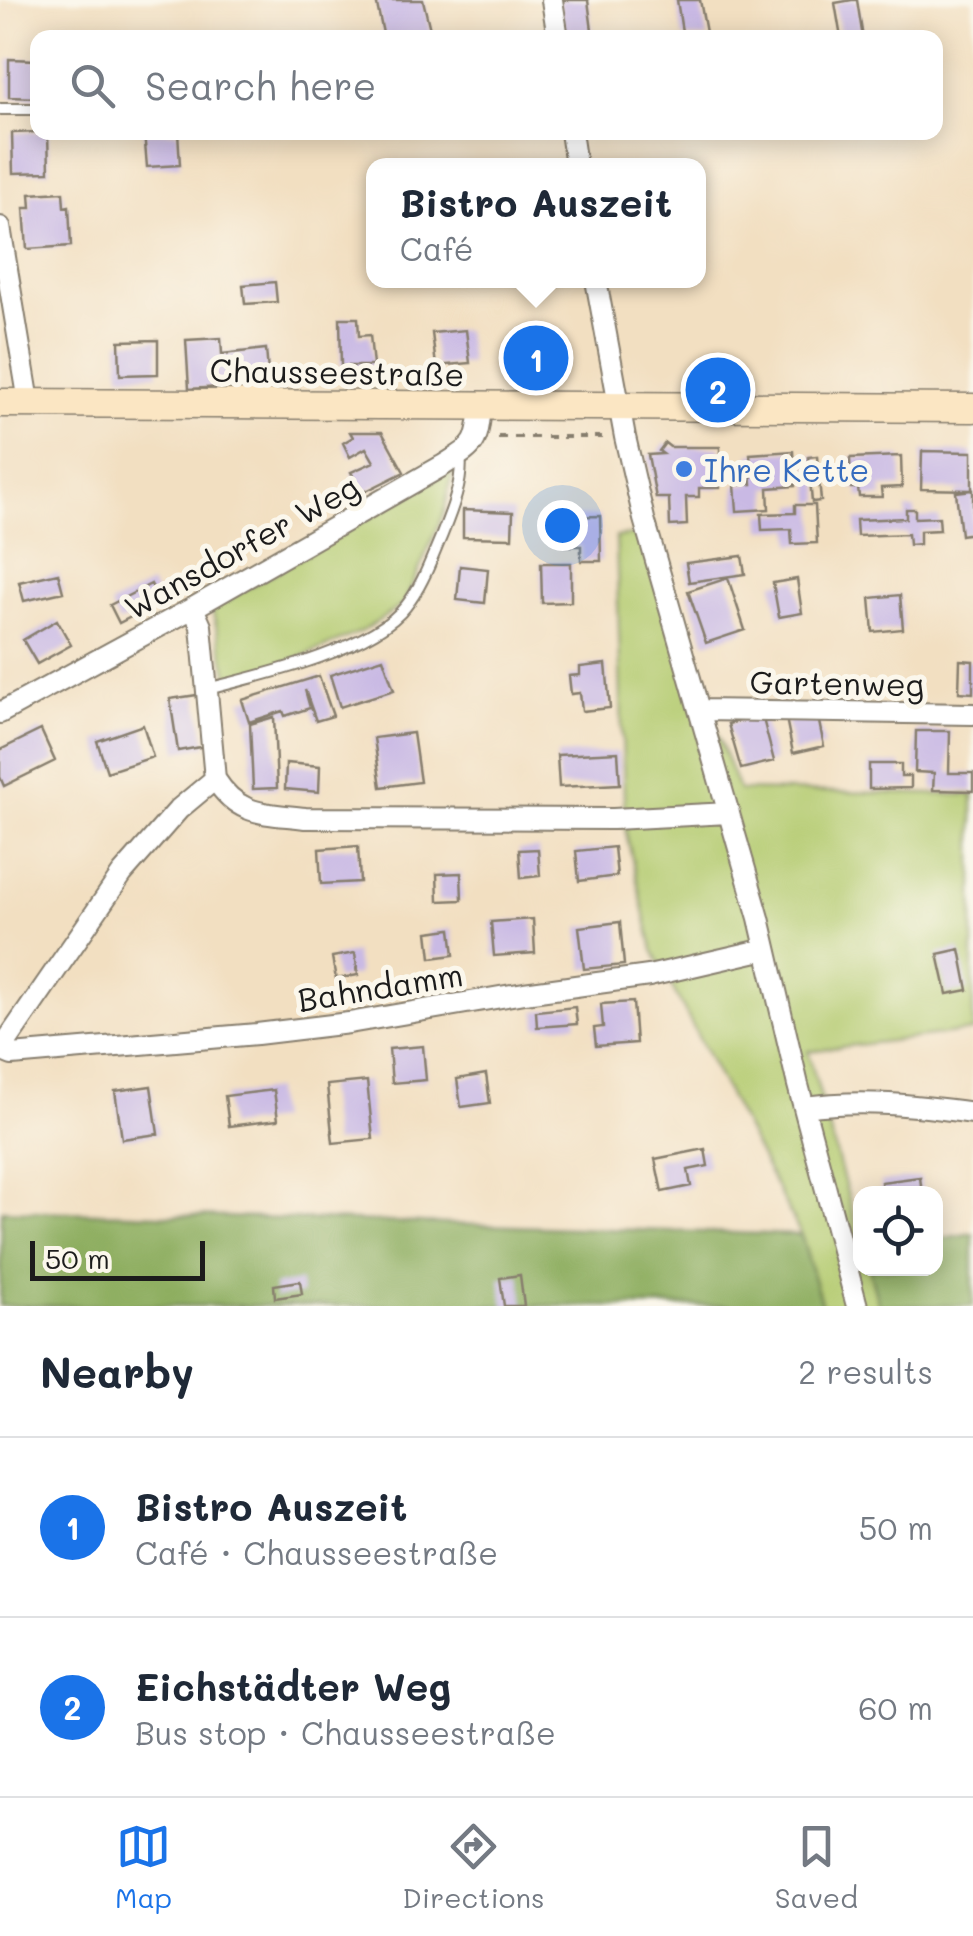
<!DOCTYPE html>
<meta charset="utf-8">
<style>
body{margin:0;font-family:Mali,sans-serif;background:#f2f2f3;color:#1f2937}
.controls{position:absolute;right:30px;bottom:30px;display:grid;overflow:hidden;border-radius:20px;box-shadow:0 5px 25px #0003}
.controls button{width:90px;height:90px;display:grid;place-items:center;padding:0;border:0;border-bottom:2px solid #e0e1e3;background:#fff;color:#1f2937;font:50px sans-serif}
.scale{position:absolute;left:30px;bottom:25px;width:175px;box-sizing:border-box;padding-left:10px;border:5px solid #1c1c1c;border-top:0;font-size:28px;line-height:35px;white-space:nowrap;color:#1c1c1c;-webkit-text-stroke:8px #fbf7ec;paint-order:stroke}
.you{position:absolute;left:562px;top:525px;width:35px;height:35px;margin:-25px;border:8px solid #fff;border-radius:50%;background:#1a73e8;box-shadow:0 0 0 15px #1a73e833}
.badge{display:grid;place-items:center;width:65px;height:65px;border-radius:50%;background:#1a73e8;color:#fff;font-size:32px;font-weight:700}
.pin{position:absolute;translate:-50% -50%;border:5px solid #fff;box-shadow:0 2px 10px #0006}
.popup{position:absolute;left:366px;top:158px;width:340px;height:130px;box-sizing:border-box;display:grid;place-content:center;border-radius:20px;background:#fff;filter:drop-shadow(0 2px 8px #0005);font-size:32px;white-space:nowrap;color:#747a83}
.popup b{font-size:38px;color:#1f2937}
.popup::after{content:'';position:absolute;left:50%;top:100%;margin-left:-20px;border:20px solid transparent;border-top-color:#fff}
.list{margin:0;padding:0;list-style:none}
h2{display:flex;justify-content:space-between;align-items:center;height:130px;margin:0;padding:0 40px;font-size:42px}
h2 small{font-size:32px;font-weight:400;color:#747a83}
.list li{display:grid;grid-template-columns:65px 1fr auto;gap:30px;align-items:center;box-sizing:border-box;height:180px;padding:0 40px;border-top:2px solid #e0e1e3}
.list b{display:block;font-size:38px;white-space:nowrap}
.list p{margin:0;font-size:32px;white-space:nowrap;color:#747a83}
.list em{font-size:32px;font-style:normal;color:#747a83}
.icon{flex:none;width:55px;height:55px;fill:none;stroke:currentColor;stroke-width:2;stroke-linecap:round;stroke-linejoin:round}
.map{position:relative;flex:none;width:973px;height:1306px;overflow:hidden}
.search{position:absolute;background:#fff;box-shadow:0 5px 25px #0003;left:30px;right:30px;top:30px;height:110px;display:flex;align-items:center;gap:25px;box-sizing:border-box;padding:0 35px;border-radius:20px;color:#747a83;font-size:38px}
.sheet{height:490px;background:#fff}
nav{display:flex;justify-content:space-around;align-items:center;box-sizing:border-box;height:140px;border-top:2px solid #e0e1e3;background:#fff;font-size:28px;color:#747a83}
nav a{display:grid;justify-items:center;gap:5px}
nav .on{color:#1a73e8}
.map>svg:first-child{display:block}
.green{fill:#b3ca6e;stroke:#687345;stroke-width:2.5}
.forest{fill:#8eae61;stroke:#55653e;stroke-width:2.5}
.building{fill:#c9b9e4}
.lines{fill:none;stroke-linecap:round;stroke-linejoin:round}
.service-casing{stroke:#877e6e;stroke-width:14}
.minor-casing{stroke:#877e6e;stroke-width:24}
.secondary-casing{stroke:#877e6e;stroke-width:31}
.path{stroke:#877e6e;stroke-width:4;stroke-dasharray:8 8;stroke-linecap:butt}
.service{stroke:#fff;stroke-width:10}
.minor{stroke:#fff;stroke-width:20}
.secondary{stroke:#fbe6c3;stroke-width:28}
.shop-dot{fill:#3f7fe0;stroke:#fbf7ec;stroke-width:4}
.labels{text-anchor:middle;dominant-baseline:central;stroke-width:10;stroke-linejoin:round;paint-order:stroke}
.street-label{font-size:32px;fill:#1c1c1c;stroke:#fbf7ec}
.shop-label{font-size:32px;fill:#366cbe;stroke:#fbf7ec;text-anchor:start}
</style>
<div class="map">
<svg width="973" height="1306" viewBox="0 0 973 1306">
<rect width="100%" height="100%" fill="#fbf7ec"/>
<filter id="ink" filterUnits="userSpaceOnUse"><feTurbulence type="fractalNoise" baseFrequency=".01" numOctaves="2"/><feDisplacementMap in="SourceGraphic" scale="20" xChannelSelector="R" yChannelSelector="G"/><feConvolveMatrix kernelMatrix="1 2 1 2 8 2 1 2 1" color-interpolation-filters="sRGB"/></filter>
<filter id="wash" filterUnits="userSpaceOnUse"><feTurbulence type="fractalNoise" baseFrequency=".0048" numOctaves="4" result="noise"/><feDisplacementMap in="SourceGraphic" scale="40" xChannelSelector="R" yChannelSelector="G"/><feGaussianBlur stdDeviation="2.25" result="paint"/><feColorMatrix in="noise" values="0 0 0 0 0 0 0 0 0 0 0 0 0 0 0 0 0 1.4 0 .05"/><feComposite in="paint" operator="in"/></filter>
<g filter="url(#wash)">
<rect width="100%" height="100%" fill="#f2dfc1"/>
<path class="green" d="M453 469 444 513 404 604 363 631 289 662 229 680 212 609Z
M639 534 739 790 973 795V1031L808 1051 860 1239V1268L869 1269 879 1306H822L801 1235 653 950 625 828 616 537Z"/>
<path class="forest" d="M2 1210 801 1235 822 1306H0Z
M973 1233V1306H879L869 1269 936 1268V1239Z"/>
<g id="blocks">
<path class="building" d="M376 0H423L432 38H384Z
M559 0H588L593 38H564Z
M677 0H700L707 38H683Z
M852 0H857L863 38H841L835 3Z
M9 59 38 60V98L9 97Z
M38 132H48L49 172 13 173 12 133Z
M144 132H178L180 165 147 167Z
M63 192 64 207 69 206 71 246 27 249 24 208H31L30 194Z
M275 282 277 302 245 304 243 285Z
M340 318H358L359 336 370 335 373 366H341Z
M466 330 470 363 436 366 432 333Z
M525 337H557L556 365 524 364Z
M221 338 222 354 266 349 269 384 189 389 186 340Z
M158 340V374L120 375 119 341Z
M350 432H382L404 472 362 493 351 472 374 462 366 448 350 457 343 443 353 437Z
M665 443 670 447H720V488H699V497H686L687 525 670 526 669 498H656L648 455 663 454 659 451Z
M793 451 795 486 768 488 769 509 737 511 735 485 752 484 750 454Z
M922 451 972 452V490L921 489Z
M817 456 821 501 812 502 808 457Z
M901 456 902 487 881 488 882 497H859L858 488H851L850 458Z
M973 490V533L961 535 956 492Z
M795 505H815L817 543 792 544 791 529 762 530 761 514 795 513Z
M906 509H915V518L939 517 940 530 920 531V544L909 545 908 534 857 536 856 520 906 518Z
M463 510 513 512 512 538 463 537Z
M600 516 601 561H581V546H565L564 517Z
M742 556 745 574 689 582 686 563Z
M541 563H571V602L542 603Z
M460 566 488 569 485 603 457 600Z
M58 573 63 592 24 601 19 582Z
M728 578 745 630 706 643 688 591Z
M797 579 802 613 779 617 773 583Z
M151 584 160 602 119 623 110 605Z
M900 595 903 629 873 632 870 598Z
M57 620 71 645 37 664 23 640Z
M383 658 394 690 340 707 330 675Z
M960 660 973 661V693L959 692Z
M606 664 610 708 582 711 580 693 571 694 569 676 580 675V667Z
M319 676 333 716 316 721 305 690 310 708 285 716 283 711 249 722 242 700Z
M197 695 206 746 178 751 170 699Z
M762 715 774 761 741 769 728 724Z
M274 717 277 788 253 789 250 724Z
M786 718 819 722 824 746 793 753Z
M143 725 153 757 107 772 97 741Z
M41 730 55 761 4 786 0 777V750Z
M916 731H950L949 773H973V791L933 790 934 773 915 772Z
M413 733 420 782 381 787 374 738Z
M618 752 620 784 559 787 557 755Z
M286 763 320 766 319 792 285 789Z
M869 764H901V776H911V788L869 789Z
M358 846 360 882 321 884 319 849Z
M614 847 617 876 579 881 576 851Z
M538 849 540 876 521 878 519 850Z
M461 873 462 900 438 901 437 874Z
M533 919 535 953 494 956 491 922Z
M620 922 624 965 584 969 579 927Z
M451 929 454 955 431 958 428 932Z
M960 949 968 990 947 994 938 954Z
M355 953 358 975 336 979 332 957Z
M633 1002 636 1043 596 1046 594 1028 603 1027 601 1004Z
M575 1007 577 1024 537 1027 536 1011Z
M423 1046 426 1080 392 1083 389 1049Z
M486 1074 490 1103 461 1107 457 1079Z
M367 1081 373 1139 333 1143 327 1085Z
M151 1086 158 1134 122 1139 115 1091Z
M274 1090 278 1120 229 1126 225 1096Z
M705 1149 708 1166 688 1170 691 1186 662 1192 655 1159Z
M920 1177 922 1194H882L881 1182Z
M520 1275 524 1306H504L500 1278Z
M300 1281 302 1294 275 1298 274 1285Z"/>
</g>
</g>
<g filter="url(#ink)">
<use href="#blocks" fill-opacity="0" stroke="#877e6e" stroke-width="2.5"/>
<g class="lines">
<defs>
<path id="service" d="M0 109H38
M207 689C259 676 373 650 406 606 422 586 431 560 441 537 451 512 464 481 460 455"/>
<path id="minor" d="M552 0 558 38
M571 132 576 165
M0 227 29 402
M596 280 625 437 644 519 759 918 798 1085 857 1306
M700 710 973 714
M0 713 193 608 442 466C475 445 477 447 481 407
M215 779C239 817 265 813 305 818L613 819 729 813
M0 1050 12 1055 257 1034 349 1023 524 993 649 976 766 949
M0 1051 122 874 179 809 215 779 201 626 193 608
M805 1107C861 1099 917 1105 973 1113"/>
<path id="secondary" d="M0 403 973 408"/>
</defs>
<use href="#service" class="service-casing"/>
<use href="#minor" class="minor-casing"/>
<use href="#secondary" class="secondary-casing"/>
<path class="path" d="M498 437H604"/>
<use href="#service" class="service"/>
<use href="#minor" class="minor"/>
<use href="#secondary" class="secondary"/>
</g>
</g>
<circle class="shop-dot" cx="684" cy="469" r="10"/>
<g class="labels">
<g class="street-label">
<text transform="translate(337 371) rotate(1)">Chausseestraße</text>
<text transform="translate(241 546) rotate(-29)">Wansdorfer Weg</text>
<text transform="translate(837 682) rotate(1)">Gartenweg</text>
<text transform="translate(380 986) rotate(-9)">Bahndamm</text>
</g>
<g class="shop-label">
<text x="704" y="469">Ihre Kette</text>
</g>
</g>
</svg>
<div class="controls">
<button><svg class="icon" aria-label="locate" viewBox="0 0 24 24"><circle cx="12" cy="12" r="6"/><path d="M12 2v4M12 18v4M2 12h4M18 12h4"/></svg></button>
</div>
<div class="scale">50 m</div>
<div class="you"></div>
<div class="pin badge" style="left:536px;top:358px">1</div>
<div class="popup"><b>Bistro Auszeit</b>Café</div>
<div class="pin badge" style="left:718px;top:390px">2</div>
<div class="search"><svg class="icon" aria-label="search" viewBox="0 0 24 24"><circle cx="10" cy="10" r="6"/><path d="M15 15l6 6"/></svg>Search here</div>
</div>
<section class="sheet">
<h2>Nearby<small>2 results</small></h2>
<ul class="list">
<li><span class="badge">1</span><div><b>Bistro Auszeit</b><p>Café · Chausseestraße</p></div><em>50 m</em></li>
<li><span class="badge">2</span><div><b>Eichstädter Weg</b><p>Bus stop · Chausseestraße</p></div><em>60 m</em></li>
</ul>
</section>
<nav>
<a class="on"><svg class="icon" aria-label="map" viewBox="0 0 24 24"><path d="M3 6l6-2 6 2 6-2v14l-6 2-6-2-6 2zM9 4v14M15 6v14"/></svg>Map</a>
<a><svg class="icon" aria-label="directions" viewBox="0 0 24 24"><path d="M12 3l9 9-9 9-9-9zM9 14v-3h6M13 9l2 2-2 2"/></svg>Directions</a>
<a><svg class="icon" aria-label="saved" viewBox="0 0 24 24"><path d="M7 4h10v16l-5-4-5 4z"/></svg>Saved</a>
</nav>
